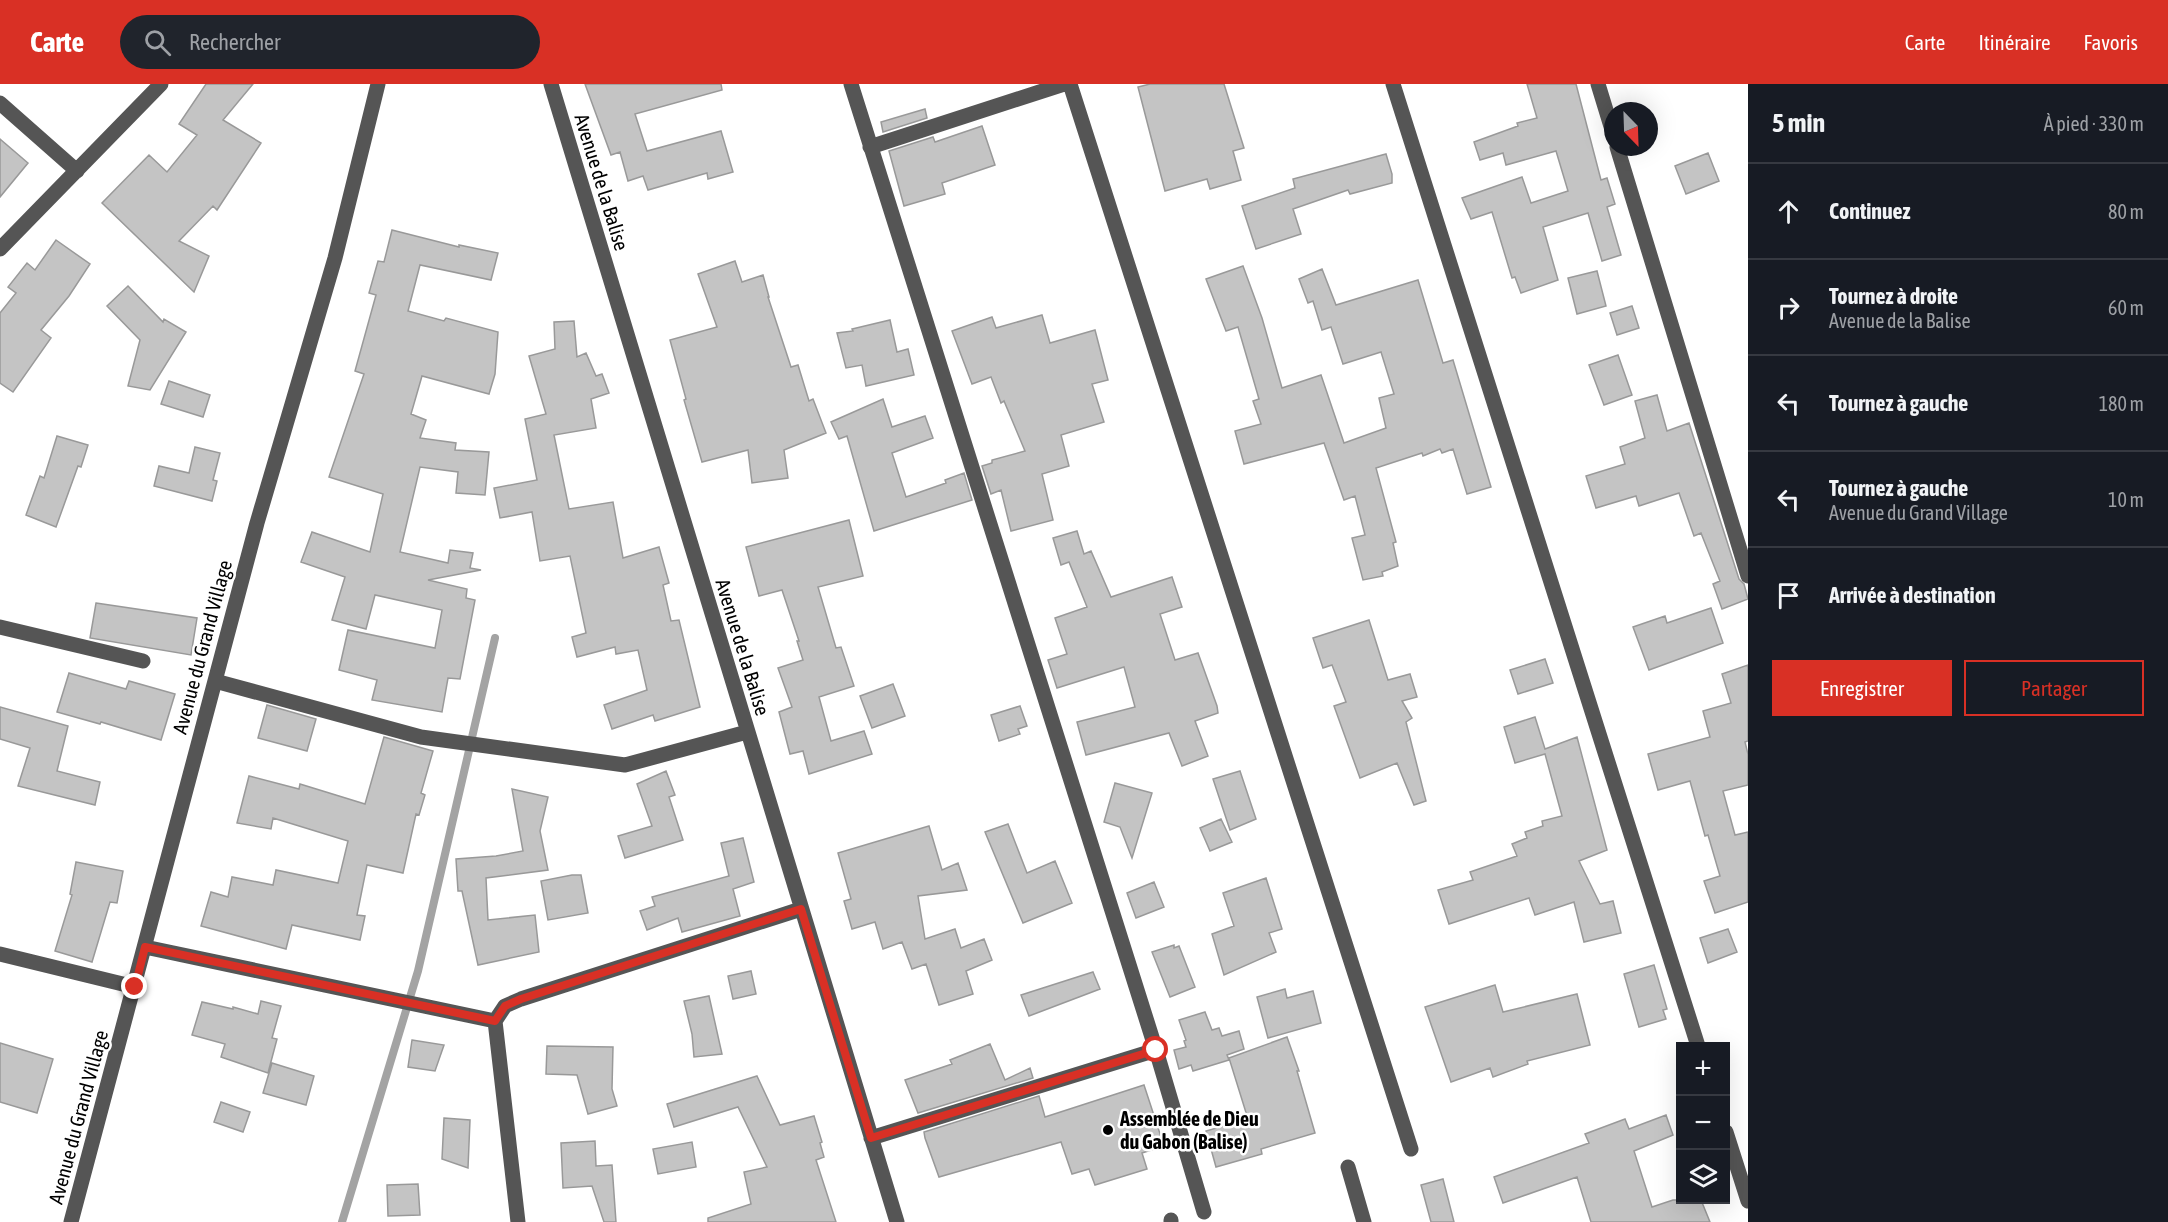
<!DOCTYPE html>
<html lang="fr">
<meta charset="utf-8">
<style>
body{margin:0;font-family:"Asap Condensed",sans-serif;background:#20242c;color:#f1f3f6}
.controls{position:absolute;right:18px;bottom:18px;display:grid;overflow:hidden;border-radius:0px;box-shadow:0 6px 24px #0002}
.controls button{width:54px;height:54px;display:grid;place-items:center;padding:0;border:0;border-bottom:2px solid #363941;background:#171b24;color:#f1f3f6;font:30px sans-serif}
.compass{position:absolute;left:1604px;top:18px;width:54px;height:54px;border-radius:50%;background:#171b24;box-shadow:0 6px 24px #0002;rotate:157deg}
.stop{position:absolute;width:18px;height:18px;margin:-14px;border:4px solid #d93025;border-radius:50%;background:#fff}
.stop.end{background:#d93025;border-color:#fff;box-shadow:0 2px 6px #0008}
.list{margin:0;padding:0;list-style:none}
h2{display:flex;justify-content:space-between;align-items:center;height:78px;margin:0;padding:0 24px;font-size:26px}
h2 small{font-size:20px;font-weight:400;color:#9ea1a6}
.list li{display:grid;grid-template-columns:39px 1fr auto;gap:18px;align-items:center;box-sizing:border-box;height:96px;padding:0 24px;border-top:2px solid #363941}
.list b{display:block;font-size:22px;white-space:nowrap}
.list p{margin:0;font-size:20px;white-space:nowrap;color:#9ea1a6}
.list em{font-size:20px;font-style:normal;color:#9ea1a6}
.actions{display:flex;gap:12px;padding:18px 24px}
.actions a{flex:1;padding:14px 0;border:2px solid #d93025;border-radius:0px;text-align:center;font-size:21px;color:#d93025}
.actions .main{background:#d93025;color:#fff}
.icon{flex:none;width:33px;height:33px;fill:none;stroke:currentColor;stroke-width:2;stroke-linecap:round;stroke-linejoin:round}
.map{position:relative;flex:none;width:1748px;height:1138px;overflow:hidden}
header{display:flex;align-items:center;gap:36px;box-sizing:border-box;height:84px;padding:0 30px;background:#d93025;color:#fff}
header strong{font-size:28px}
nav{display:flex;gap:33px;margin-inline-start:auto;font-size:21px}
.search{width:420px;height:54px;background:#20242c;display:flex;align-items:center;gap:15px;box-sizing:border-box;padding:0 21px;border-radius:33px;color:#9ea1a6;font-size:22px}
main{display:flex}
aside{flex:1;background:#171b24}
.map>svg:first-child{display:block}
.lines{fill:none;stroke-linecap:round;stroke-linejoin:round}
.stream{stroke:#a3a3a3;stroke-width:8}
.building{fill:#c4c4c4;stroke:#999;stroke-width:1.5}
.minor{stroke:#555;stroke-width:15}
.route{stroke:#d93025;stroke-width:8}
.poi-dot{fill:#000;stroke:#fff;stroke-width:2}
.labels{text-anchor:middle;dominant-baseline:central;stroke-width:5;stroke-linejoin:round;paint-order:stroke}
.street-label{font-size:20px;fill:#000;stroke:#fff}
.poi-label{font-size:20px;font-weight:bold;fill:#000;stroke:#fff;text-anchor:start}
</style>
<header>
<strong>Carte</strong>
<div class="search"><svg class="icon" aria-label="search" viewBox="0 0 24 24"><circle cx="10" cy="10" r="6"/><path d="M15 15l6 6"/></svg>Rechercher</div>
<nav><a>Carte</a><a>Itinéraire</a><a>Favoris</a></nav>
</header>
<main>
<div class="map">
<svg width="1748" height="1138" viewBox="0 0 1748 1138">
<rect width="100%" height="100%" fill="#fff"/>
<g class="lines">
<path class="stream" d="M342 1138 418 887 495 554"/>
</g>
<path class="building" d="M206 0H253L223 36 261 59 217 126 213 122 179 157 209 172 194 208 102 119 149 71 167 88 197 51 179 40Z
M585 0H721L722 6 635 30 647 67 721 47 733 88 708 95 707 89 648 106 643 92 628 97 620 68 611 71Z
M1150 0H1224L1244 64 1233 67 1241 96 1210 105 1207 95 1165 107 1138 3Z
M1527 0H1576L1601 96 1607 94 1615 120 1607 123 1621 171 1602 177 1588 129 1543 143 1558 196 1521 209 1515 193 1512 194 1492 128 1471 135 1462 114 1522 93 1531 119 1568 107 1556 67 1506 81 1503 69 1480 76 1474 58 1518 42 1517 39 1537 34Z
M925 25 927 34 883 48 881 38Z
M982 42 995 81 942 99 945 110 904 122 889 67 933 53 935 58Z
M0 55 28 79 0 113Z
M1708 69 1719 97 1686 110 1675 82Z
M1386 70 1392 90V99L1350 110 1348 106 1293 125 1301 150 1256 165 1242 122 1295 104 1293 95Z
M392 146 459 163V161L498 169 491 196 420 181 408 227 444 237 446 234 498 248 495 290 489 310 422 292 411 330 426 336 420 354 456 359 455 366 489 368 485 411 456 409 458 388 420 383 400 468 448 479 450 466 473 469 470 484 481 486 428 496 467 505 466 514 475 516 460 595 448 594 442 628 372 616 377 596 339 586 348 546 435 564 442 526 375 511 366 545 332 536 345 493 301 478 312 448 370 468 383 410 329 393 364 290 355 287 376 211 369 209 378 177 384 178Z
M56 156 90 180 69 212 41 246 51 254 13 308 0 299V229L16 209 8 203 27 179 35 186Z
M735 177 742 198 763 191 769 213H768L791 283 798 281 809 317 813 315 826 349 784 366 788 394 752 399 748 366 702 378 684 316 686 315 670 256 717 243 698 190Z
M1243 182 1262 234 1282 304 1321 291 1344 359 1386 344 1379 314 1394 310 1381 268 1343 280 1331 243 1322 246 1313 217 1308 219 1299 195 1322 185 1336 221 1418 196 1443 279 1453 276 1491 403 1467 410 1453 365 1442 369 1440 365 1423 372 1422 369 1376 384 1396 458 1393 459 1398 482 1382 488 1383 492 1363 496 1352 454 1365 451 1355 412 1344 416 1324 359 1244 380 1235 347 1261 340 1253 317 1259 315 1238 243 1226 247 1206 195Z
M1597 187 1606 222 1577 230 1568 194Z
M128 202 163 238 164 235 186 248 150 306 128 302 140 256 107 222Z
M1632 222 1639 244 1617 251 1610 229Z
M1042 231 1050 259 1095 246 1108 296 1092 300 1104 338 1061 351 1069 382 1042 390 1053 436 1011 447 1001 406 991 410 982 382 992 379V376L1025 367 1004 317 1001 319 991 293 972 300 952 247 992 233 996 244Z
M890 236 897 268 908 265 914 291 866 302 862 281 846 284 837 249 853 247 852 245Z
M574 237 577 273 586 269 596 292 602 290 609 309 591 315 596 344 554 351 569 425 613 418 623 474 659 463 669 499 663 501 671 537 679 536 700 623 655 637 653 631 612 645 604 621 647 606 638 566 616 570 615 563 577 573 572 553 586 549 570 472 540 477 532 428 500 434 494 404 537 396 525 335 546 330 529 272 555 265 554 238Z
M1618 271 1632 311 1604 321 1589 281Z
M169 297 210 311 203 333 161 320Z
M1657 311 1667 347 1689 339 1739 495 1744 500 1748 515 1722 525 1713 500 1720 497 1701 449 1694 452 1679 409 1639 422 1636 412 1596 424 1586 392 1625 380 1620 363 1645 354 1635 317Z
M883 315 892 343 925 332 933 354 892 369 906 413 946 399 945 396 964 389 972 416 874 447 847 352 839 355 831 338Z
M57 352 88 361 81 383 78 382 56 443 26 431 40 392 44 394Z
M195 363 220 369 213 396 217 397 212 417 154 402 159 382 189 389Z
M849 436 863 492 818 503 836 564 841 563 854 602 819 613 831 657 864 647 872 670 809 690 803 667 790 670 779 628 792 623 778 584 803 576 797 557H799L782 506 759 512 746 463Z
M1077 447 1084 470 1091 467 1111 513 1172 493 1182 523 1160 530 1175 576 1198 569 1217 622 1218 629 1195 637 1208 672 1182 682 1169 649 1086 671 1077 638 1135 623 1124 583 1057 604 1048 576 1067 570 1055 534 1087 523 1069 478 1061 481 1053 454Z
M96 519 197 534 191 571 90 554Z
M1711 524 1723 559 1649 586 1633 543 1665 532 1667 539Z
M1369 536 1388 596 1410 590 1417 613 1402 617 1412 634 1406 638 1426 717 1414 721 1397 679 1360 694 1334 622 1346 618 1332 581 1323 584 1313 554Z
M1545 575 1553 599 1518 610 1510 586Z
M1748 581V657L1745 658 1748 670V701L1723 707 1735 751 1748 748V818L1715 829 1704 797 1720 792 1708 751 1705 752 1690 697 1658 706 1648 670 1710 653 1703 627 1731 619 1722 590Z
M69 589 126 605 129 597 175 610 161 656 101 638 100 640 57 628Z
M893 600 905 632 872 644 860 612Z
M267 621 316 635 307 667 258 654Z
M1020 622 1027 642 1018 645 1020 650 999 657 991 631Z
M0 623 68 642 57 687 100 698 95 721 18 702 30 664 0 655Z
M1535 633 1545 665 1577 653 1607 766 1579 777 1600 820 1613 817 1621 849 1584 858 1574 818 1535 831 1529 814 1449 840 1438 806 1473 796 1470 788 1517 772 1512 760 1527 754 1525 748 1543 742 1542 737 1562 732 1545 670 1515 679 1504 643Z
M384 653 433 667 421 709 425 711 419 731 416 730 403 789 367 781 357 831 365 832 360 856 292 841 286 865 201 842 211 808 228 813 232 793 273 801 276 786 338 799 348 757 273 734 271 745 237 739 249 692 299 705 300 700 365 720Z
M666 687 675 711 669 713 683 756 625 774 618 752 652 742 637 700Z
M1240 687 1256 735 1230 746 1213 695Z
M1115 699 1152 709 1132 774 1120 743 1104 738Z
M512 705 548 713 540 747 548 786 486 794 488 836 535 831 539 868 478 881 462 807H458L456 775 496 772 523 767Z
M1221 735 1232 758 1210 767 1200 744Z
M1008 740 1027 789 1055 777 1072 819 1023 839 985 748Z
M929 742 942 786 958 779 967 806 918 812 925 855 955 845 961 864 984 855 992 876 966 887 973 910 939 921 926 880 912 885 902 858 883 865 875 838 852 845 844 817 851 815 838 769Z
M743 754 754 798 733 805 740 832 682 848 678 834 647 846 640 827 655 822 652 813 729 792 721 759Z
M76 778 123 787 117 819 110 818 92 878 55 867 72 811 70 810Z
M572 791H581L588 829 548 836 541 797Z
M1266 794 1282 845 1269 849 1276 868 1224 891 1212 850 1234 842 1223 809Z
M1154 798 1164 823 1136 834 1127 809Z
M1728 845 1737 868 1708 879 1700 854Z
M1174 861V864L1179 862 1195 903 1170 913 1152 868Z
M1654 881 1667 925 1663 926 1666 935 1639 943 1624 890Z
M751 887 756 910 733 915 728 892Z
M1093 888 1100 905 1029 932 1021 911Z
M1495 901 1503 928 1577 910 1590 961 1527 977 1528 980 1493 993 1490 984 1451 998 1425 923Z
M1285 905 1287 914 1313 907 1321 939 1268 954 1257 913Z
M709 912 722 970 694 973 692 950 684 917Z
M261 917 281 922 272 954 277 955 268 989 221 973 225 960 192 951 202 918 233 925V923L258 930Z
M1205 928 1212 946 1219 944 1222 952 1239 947 1244 965 1227 971 1229 976 1193 987 1191 981 1179 985 1174 966 1186 963 1184 957 1186 956 1179 936Z
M1287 953 1299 987H1297L1315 1049 1261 1065 1262 1070 1216 1083 1206 1047 1248 1035 1229 974Z
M412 956 444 961 435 987 408 983Z
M0 959 53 975 37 1029 0 1018Z
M990 960 1005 996 1030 984 1033 994 918 1029 905 996 952 980 950 976Z
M547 962 613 963 612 1005 617 1022 588 1030 577 991 546 990Z
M272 979 314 992 306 1021 263 1009Z
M757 992 780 1041 814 1032 822 1058 820 1059 824 1073 816 1076 836 1138H708V1134L751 1120 744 1088 767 1083 738 1023 674 1043 667 1020Z
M1144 1001 1164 1062 1142 1069 1147 1085 1095 1101 1089 1085 1072 1090 1061 1058 939 1093 925 1054 924 1048 1039 1012 1045 1033Z
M221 1018 250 1028 243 1048 214 1038Z
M1666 1031 1673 1051 1634 1067 1652 1123 1673 1116H1701L1710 1138H1591L1577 1093 1503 1119 1494 1093 1589 1059 1585 1050 1625 1035 1629 1045Z
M444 1034 470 1036 468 1084 442 1075Z
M595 1057 596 1082 612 1081 616 1138H604L592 1102 563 1104 561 1059Z
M692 1058 696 1083 658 1090 653 1065Z
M1443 1095 1454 1138H1431L1421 1101Z
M418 1100 420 1131 388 1132 387 1101Z"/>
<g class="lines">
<path class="minor" d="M551 0 897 1138
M851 0 1156 966 1204 1128
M1070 0 1411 1065
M1393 0 1698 962
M1598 0 1613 49
M0 19 77 87
M870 63 1064 0
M1617 63 1748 492
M0 165 161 0
M0 543 143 577
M215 597 421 653 625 681 747 648
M145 863 495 937
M0 870 135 903
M1726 1048 1748 1117
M871 1054 1156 966
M1348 1083 1364 1138
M1171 1136V1138
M71 1138 257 439 335 174 378 0
M518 1138 495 937 505 922 521 915 801 825"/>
</g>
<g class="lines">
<path class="route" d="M135 903 145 863 495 937 505 922 521 915 801 825 871 1054 1156 966"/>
</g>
<circle class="poi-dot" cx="1108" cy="1046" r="6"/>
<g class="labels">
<g class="street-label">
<text transform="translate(602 98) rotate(73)">Avenue de la Balise</text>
<text transform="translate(202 563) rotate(-75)">Avenue du Grand Village</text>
<text transform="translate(743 563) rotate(73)">Avenue de la Balise</text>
<text transform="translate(78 1033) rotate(-75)">Avenue du Grand Village</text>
</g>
<g class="poi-label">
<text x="1120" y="1034">Assemblée de Dieu<tspan x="1120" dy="23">du Gabon (Balise)</tspan></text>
</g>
</g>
</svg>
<div class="controls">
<button>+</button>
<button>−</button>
<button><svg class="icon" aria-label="layers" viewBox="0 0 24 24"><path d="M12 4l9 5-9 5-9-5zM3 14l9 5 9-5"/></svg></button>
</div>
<svg class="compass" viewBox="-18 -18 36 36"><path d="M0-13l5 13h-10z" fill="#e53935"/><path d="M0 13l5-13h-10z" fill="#9ea1a6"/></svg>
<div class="stop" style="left:1156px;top:966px"></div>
<div class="stop end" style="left:135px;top:903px"></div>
</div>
<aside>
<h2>5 min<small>À pied · 330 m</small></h2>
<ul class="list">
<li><svg class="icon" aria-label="ahead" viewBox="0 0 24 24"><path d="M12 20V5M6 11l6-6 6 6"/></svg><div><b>Continuez</b></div><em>80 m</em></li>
<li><svg class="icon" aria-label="right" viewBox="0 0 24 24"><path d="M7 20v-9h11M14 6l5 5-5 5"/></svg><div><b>Tournez à droite</b><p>Avenue de la Balise</p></div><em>60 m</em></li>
<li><svg class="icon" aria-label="left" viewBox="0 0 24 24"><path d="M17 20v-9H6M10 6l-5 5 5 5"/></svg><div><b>Tournez à gauche</b></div><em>180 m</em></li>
<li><svg class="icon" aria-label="left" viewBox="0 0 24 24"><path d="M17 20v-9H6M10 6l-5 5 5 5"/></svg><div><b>Tournez à gauche</b><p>Avenue du Grand Village</p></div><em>10 m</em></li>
<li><svg class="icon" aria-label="arrive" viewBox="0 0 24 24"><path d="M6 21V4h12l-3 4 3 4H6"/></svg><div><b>Arrivée à destination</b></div></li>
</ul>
<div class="actions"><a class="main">Enregistrer</a><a>Partager</a></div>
</aside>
</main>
